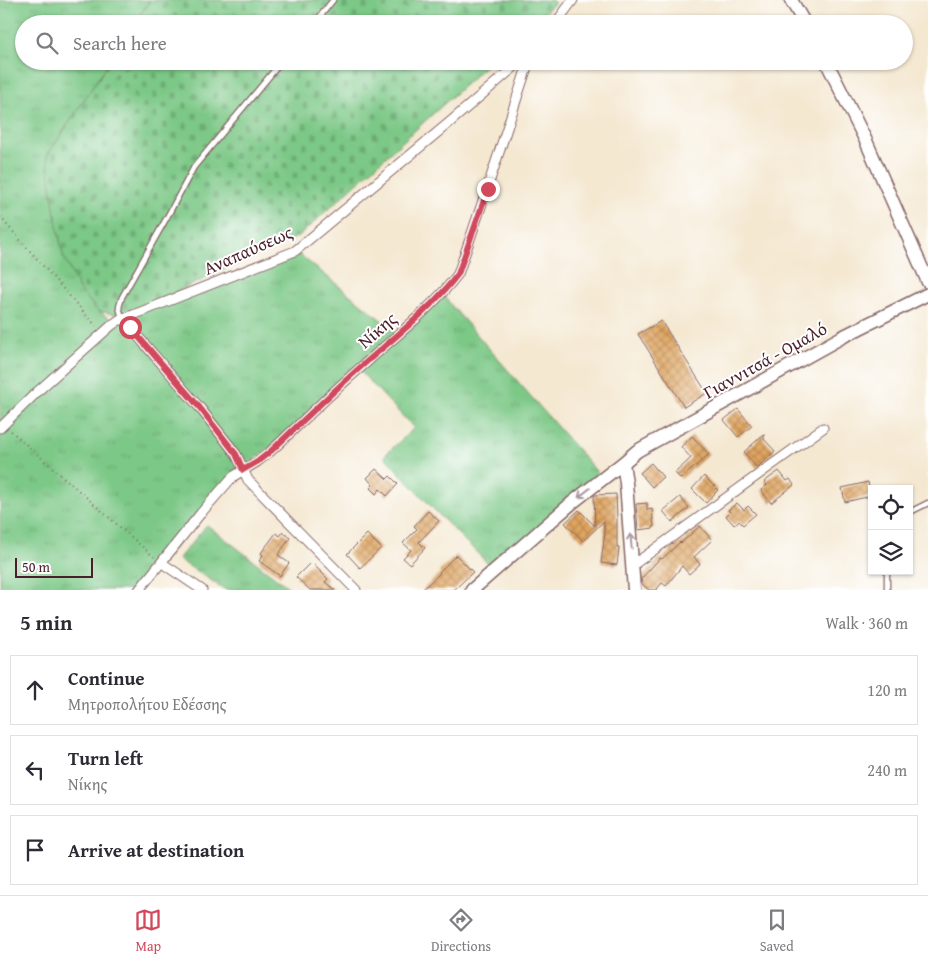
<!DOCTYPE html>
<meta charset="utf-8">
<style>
body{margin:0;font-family:"Gentium Book Plus",serif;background:#f2f2f3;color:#2b2b33}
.controls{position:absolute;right:15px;bottom:15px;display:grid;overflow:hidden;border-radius:0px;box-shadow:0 1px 4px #0004}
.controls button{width:45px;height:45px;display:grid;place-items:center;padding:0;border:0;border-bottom:1px solid #e1e1e2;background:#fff;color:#2b2b33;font:25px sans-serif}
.scale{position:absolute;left:15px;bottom:12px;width:78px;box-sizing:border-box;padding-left:5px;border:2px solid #4a1f2b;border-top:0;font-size:14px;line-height:18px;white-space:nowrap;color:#4a1f2b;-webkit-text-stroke:4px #fff;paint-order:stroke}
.stop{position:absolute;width:15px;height:15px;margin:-11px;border:4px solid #d1495b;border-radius:50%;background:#fff}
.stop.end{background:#d1495b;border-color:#fff;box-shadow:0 1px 5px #0008}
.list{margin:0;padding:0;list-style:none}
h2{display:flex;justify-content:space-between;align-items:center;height:65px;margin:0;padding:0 20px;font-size:21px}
h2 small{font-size:16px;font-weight:400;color:#7c7c81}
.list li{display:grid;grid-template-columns:32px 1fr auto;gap:15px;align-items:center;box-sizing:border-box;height:70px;margin:0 10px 10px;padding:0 10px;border:1px solid #e1e1e2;border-radius:0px}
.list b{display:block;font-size:19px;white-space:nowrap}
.list p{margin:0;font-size:16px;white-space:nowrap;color:#7c7c81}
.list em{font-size:16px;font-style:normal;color:#7c7c81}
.icon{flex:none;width:28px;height:28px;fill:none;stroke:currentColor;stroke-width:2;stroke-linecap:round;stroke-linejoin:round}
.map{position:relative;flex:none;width:928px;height:590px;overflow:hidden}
.search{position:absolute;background:#fff;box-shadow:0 1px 4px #0004;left:15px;right:15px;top:15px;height:55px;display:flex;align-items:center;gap:12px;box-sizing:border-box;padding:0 18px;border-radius:28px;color:#7c7c81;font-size:19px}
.sheet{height:305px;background:#fff}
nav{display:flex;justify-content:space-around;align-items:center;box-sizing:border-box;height:70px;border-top:1px solid #e1e1e2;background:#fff;font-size:14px;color:#7c7c81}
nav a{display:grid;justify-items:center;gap:2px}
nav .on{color:#d1495b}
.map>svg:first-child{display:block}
.grass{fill:url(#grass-tufts);stroke:#637458}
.cemetery{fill:url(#cemetery-stones);stroke:#637458}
.building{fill:url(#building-cross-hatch)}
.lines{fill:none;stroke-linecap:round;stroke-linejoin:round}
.lane-casing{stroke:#866565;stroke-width:7}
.street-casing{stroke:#866565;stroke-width:11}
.secondary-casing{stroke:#866565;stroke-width:15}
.path{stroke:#866565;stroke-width:2;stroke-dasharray:1 4;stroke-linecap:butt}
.lane{stroke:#fff;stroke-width:4.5}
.street{stroke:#fff;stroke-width:9}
.secondary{stroke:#fff;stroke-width:12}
.oneway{stroke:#ae9aa0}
.route{stroke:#d1495b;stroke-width:6}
.labels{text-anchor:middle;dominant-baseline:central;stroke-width:4;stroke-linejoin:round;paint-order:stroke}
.street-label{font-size:18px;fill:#4a1f2b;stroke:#fff}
</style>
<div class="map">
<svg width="928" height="590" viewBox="0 0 928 590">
<defs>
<pattern id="grass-tufts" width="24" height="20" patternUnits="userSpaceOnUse" patternTransform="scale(1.25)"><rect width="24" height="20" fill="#7cc886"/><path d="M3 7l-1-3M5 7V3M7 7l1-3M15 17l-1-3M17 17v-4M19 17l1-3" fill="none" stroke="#6dab74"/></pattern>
<pattern id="cemetery-stones" width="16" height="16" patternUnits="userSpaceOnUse" patternTransform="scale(1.25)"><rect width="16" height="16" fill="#7cc886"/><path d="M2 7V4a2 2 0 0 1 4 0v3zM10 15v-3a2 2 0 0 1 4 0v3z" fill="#6dab74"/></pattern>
<pattern id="building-cross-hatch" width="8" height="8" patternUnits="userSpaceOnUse" patternTransform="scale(1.25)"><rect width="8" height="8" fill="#dfa561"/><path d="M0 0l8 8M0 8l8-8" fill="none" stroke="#b78650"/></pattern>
</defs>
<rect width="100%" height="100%" fill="#fff"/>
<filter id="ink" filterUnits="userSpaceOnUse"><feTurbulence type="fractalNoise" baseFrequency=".02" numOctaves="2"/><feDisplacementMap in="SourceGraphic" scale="10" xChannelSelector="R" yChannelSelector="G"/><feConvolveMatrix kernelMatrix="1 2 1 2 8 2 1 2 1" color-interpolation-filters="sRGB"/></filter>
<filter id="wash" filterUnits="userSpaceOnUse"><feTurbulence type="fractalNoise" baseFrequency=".0096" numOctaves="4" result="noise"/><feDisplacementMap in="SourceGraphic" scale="20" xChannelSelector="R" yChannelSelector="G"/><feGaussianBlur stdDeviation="1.12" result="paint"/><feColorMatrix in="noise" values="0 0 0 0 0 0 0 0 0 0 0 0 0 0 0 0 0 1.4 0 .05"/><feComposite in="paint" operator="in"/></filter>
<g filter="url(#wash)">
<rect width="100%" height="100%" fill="#f4e8d1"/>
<path class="grass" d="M0 0H150L134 24H24V61H110L47 156 79 289 98 311 116 322 295 251 394 330 397 334 442 293 451 305 603 479 494 570 441 517 384 456 414 428 358 369 299 424 234 476 139 590H0Z
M207 525 292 590H226L178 559Z"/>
<path class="cemetery" d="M150 0H551L555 3 532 24H134Z
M110 61H491L299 236 123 316 98 311 79 289 63 255 55 215 47 156Z"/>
<g id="blocks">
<path class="building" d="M661 321 707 393 684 407 638 334Z
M738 409 752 426 738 437 724 420Z
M764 434V439L775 451 757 468 744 452Z
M692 436 709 454 681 479 675 473 691 458 681 447Z
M651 463 663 477 652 487 640 473Z
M376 469 387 479 390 476 398 484 387 496 380 489 376 494 370 488 373 485 367 478Z
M779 471 787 481 790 479 794 485 771 503 761 490 767 485 764 482Z
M704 476 718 490 706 503 692 489Z
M868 482 871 496 845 502 842 488Z
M616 494 617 517V547L619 548 617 565 601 563 605 532H604V521L583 541 565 523 579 510 595 526 594 496 595 495Z
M680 497 689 508 672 522 663 511Z
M647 503V510L652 509 654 528 638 530 636 504Z
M737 503 744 510 748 506 756 514 743 525 739 521 734 525 726 516 730 512 728 510Z
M428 511 439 521 419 542 425 548 410 564 403 558 411 550 403 543 417 529 414 526Z
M700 526 712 540 694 557 700 564 689 574 682 566 666 586 662 583 656 590H649L642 584 641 579 660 558 662 559 680 542 681 543Z
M283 532 290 538 278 555 289 563 280 576 259 561 263 555 261 553 276 533 280 536Z
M367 534 381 548 360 568 347 554Z
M456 555 473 572 454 590H422L440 573 439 572Z
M311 562 328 579 325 582 335 590H310L296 577Z"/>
</g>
</g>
<g filter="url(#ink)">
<use href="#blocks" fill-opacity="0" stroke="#866565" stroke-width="1"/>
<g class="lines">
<defs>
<path id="lane" d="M314 24 333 0
M122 318 119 307 122 297 166 219 194 167 282 61
M909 514 912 511 928 503
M887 571V590"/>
<path id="street" d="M555 24 573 0
M122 318 200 408 236 454 248 480 356 590
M0 428 38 391 112 325 122 318 133 315 295 251 450 122 521 61
M162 563 202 590
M633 565 823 428
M139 590 201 513 229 481 234 476 257 462 271 451C303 421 334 390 367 362 398 334 433 307 458 274L487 189 529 61"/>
<path id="secondary" d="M791 0 805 24
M826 61 866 141 928 282
M623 463 626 483 634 590
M472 590 573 502 623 463 637 451 844 336 928 294"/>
</defs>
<use href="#lane" class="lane-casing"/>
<use href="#street" class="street-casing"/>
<use href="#secondary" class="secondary-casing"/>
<path class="path" d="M0 217 96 326
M11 431 154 557"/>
<use href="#lane" class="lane"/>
<use href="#street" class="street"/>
<use href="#secondary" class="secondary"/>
</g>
<defs><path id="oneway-shaft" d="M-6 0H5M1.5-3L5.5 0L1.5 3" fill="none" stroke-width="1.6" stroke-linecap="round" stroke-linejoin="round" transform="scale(1.25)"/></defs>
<g class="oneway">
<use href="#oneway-shaft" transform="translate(584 493) rotate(142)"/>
<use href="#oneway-shaft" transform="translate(631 541) rotate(-95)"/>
</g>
</g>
<g class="lines" filter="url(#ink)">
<path class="route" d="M130 327 200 408 236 454 243 470 257 462 271 451C302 422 332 392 364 364 396 336 432 308 458 274L488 189"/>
</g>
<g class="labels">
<g class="street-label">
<text transform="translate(248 250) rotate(-24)">Αναπαύσεως</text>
<text transform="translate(377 330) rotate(-41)">Νίκης</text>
<text transform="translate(765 360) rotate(-29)">Γιαννιτσά - Ομαλό</text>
</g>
</g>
</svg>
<div class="controls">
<button><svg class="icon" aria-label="locate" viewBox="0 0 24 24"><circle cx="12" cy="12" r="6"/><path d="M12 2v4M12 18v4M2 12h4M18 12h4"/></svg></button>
<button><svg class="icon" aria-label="layers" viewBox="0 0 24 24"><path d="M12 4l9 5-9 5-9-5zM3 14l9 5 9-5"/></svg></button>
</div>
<div class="scale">50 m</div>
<div class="stop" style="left:130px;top:327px"></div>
<div class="stop end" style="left:488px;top:189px"></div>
<div class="search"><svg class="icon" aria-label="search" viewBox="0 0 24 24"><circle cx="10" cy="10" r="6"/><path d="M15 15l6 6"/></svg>Search here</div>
</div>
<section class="sheet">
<h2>5 min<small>Walk · 360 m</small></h2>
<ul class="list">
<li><svg class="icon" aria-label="ahead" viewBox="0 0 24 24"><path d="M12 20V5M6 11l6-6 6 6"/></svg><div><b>Continue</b><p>Μητροπολήτου Εδέσσης</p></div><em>120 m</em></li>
<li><svg class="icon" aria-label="left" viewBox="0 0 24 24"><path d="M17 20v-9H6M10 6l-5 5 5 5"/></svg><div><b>Turn left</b><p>Νίκης</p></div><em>240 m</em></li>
<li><svg class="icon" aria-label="arrive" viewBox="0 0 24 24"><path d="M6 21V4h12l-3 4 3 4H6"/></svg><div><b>Arrive at destination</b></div></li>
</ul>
</section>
<nav>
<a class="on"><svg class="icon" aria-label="map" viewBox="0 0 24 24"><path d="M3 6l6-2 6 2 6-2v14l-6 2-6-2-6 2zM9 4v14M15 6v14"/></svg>Map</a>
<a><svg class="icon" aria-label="directions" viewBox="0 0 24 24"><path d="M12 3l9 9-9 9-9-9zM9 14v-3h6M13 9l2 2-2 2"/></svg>Directions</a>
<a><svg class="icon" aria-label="saved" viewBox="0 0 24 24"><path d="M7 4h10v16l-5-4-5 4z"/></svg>Saved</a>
</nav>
